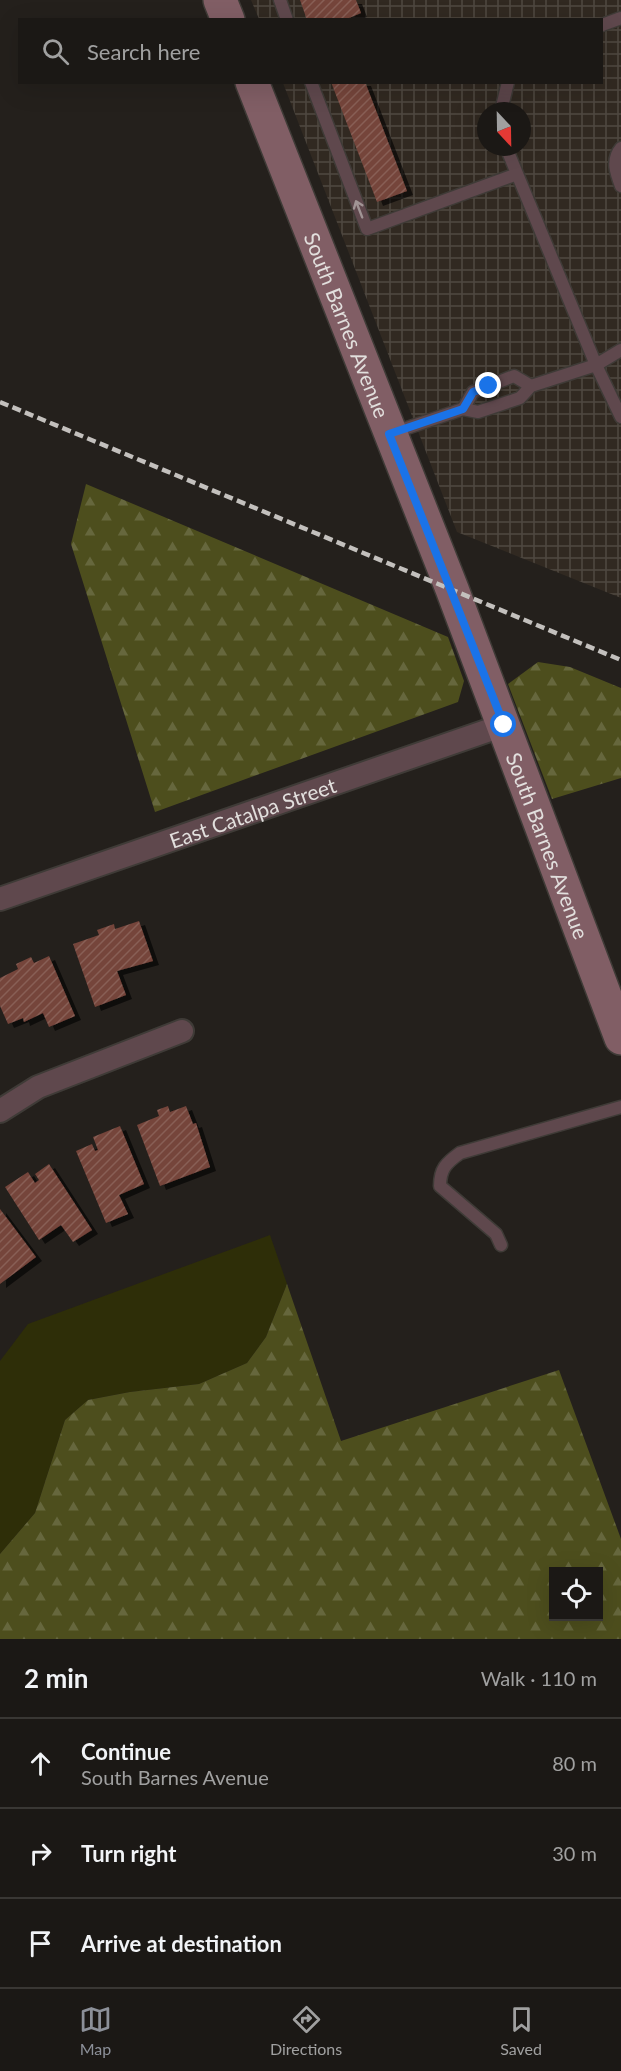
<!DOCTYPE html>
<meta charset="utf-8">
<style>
body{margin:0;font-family:Lato,sans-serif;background:#282522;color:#f1f3f6}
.controls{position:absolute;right:18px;bottom:18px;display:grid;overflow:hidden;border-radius:0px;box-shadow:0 6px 24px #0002}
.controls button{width:54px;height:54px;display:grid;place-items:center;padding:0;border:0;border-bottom:2px solid #393734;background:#1b1815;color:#f1f3f6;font:30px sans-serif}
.compass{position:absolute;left:477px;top:102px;width:54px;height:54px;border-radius:50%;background:#1b1815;box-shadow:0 6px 24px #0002;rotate:158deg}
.stop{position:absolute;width:18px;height:18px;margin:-14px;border:4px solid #1a73e8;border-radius:50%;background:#fff}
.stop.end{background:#1a73e8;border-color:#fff;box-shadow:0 2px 6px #0008}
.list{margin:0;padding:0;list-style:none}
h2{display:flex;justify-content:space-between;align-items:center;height:78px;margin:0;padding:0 24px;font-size:26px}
h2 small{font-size:20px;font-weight:400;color:#a0a0a0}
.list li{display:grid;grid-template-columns:39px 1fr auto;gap:18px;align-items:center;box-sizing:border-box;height:90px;padding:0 24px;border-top:2px solid #393734}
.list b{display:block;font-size:22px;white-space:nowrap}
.list p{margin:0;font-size:20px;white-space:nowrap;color:#a0a0a0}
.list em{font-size:20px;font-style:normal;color:#a0a0a0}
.icon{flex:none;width:33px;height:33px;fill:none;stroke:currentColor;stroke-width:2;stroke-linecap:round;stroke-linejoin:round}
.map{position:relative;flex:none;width:621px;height:1639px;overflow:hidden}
.search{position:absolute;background:#1b1815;box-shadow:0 6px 24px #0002;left:18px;right:18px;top:18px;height:66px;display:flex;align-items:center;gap:15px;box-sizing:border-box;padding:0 21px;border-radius:0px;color:#a0a0a0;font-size:22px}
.sheet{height:348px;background:#1b1815}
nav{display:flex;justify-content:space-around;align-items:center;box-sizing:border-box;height:84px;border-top:2px solid #393734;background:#1b1815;font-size:16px;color:#a0a0a0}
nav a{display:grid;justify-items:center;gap:3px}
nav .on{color:#8c9099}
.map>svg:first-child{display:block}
.industrial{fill:url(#industrial-grid);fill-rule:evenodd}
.grass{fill:#2e2e08}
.forest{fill:url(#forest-firs);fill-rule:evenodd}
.building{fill:url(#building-hatch);filter:url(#shadow)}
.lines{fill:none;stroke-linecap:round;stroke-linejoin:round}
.lane-casing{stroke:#3f3b37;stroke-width:15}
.street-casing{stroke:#3f3b37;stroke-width:26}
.secondary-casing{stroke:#3f3b37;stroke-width:36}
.lane{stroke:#5f484d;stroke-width:12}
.street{stroke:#5f484d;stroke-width:22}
.secondary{stroke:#815e65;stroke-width:33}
.rail{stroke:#c3c0bd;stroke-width:4.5;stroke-dasharray:9 4.5;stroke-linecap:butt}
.oneway{stroke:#a09495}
.route{stroke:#1a73e8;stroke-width:8}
.labels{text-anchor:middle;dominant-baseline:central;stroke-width:4.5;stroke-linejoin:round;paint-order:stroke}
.street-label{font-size:21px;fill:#e2dfdd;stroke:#1b1713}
</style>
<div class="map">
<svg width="621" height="1639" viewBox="0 0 621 1639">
<defs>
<pattern id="industrial-grid" width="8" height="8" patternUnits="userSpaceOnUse" patternTransform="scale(1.5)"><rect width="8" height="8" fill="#312921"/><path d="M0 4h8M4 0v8" fill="none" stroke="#4f4841"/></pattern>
<pattern id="forest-firs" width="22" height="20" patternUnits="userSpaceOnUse" patternTransform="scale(1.5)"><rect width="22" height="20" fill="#4d4e1d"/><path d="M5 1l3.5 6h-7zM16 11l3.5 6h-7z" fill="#66673d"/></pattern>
<pattern id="building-hatch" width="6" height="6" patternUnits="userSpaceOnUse" patternTransform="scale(1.5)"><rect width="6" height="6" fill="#74443a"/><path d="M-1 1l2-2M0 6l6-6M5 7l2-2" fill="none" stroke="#885f56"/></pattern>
<filter id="shadow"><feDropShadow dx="6" dy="4" stdDeviation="0" flood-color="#0009"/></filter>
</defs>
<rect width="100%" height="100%" fill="#24201c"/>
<path class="industrial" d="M251 0H621V598L457 532 283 83 602 82V20L259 19ZM486 111H522V147H486Z"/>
<path class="grass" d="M270 1235 287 1284 266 1337 247 1363 199 1384 130 1392 88 1400 65 1420 35 1513 0 1554V1361L28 1324Z"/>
<path class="forest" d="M86 484 448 637 464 681 458 702 155 812 71 544Z
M538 662 570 667 621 688V778L552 799 508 684Z
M287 1284 341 1441 559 1370 621 1539V1639H0V1554L35 1513 65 1420 88 1400 130 1392 199 1384 247 1363 266 1337ZM554 1572H598V1616H554Z"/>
<path class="building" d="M300 0H356L361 13 344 20H307Z
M331 82H365L407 191 377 202Z
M139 921 153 961 117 971 126 995 95 1007 73 944 99 935 97 930 114 924 115 929Z
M49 956 75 1016 49 1027 43 1013 24 1022 23 1018 8 1024 0 1006V978L18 969 16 964 31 957 34 963Z
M168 1106 170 1112 186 1106 193 1124 196 1123 210 1167 160 1186 137 1125 159 1116 157 1110Z
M120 1126 144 1184 119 1195 128 1214 106 1223 76 1151 92 1144 95 1151 98 1150 93 1137Z
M49 1164 92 1230 73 1242 61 1225 39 1240 5 1187 28 1172 35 1183 39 1180 35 1174Z
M0 1209 36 1257 0 1284Z"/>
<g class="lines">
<defs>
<path id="lane" d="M280 0 287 20
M602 25 621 18
M311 82 367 229 517 174
M501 111 508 82
M506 147 596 365 621 417
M621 148C611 160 616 173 621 186
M463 409 473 392 514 376 531 386
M392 433 463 409 478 412 520 398 531 386 596 365 621 350
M501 1245 496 1234 440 1186C440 1169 446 1163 460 1153L621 1107"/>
<g id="street">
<path id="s1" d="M0 899 504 725"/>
<path d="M0 1111 38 1087 182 1031"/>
</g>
<g id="secondary">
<path d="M220 0 228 20"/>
<path id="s2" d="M252 82 452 589 621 1038"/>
</g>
</defs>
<use href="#lane" class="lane-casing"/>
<use href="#street" class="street-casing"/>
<use href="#secondary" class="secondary-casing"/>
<use href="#lane" class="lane"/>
<use href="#street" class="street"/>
<use href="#secondary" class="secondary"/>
<path class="rail" d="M0 402 621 660"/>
</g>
<defs><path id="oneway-shaft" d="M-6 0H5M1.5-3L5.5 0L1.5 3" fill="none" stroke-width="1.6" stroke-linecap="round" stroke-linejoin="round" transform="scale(1.5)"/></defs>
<use class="oneway" href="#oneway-shaft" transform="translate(359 209) rotate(-111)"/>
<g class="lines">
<path class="route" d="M489 386 473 392 463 409 389 434 504 725"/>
</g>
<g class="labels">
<g class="street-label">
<text stroke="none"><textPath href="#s2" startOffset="261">South Barnes Avenue</textPath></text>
<text stroke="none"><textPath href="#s1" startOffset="267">East Catalpa Street</textPath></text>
<text stroke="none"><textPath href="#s2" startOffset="819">South Barnes Avenue</textPath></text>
</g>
</g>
</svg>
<div class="controls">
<button><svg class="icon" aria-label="locate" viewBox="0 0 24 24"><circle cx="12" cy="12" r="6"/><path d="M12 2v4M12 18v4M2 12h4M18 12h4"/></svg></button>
</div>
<svg class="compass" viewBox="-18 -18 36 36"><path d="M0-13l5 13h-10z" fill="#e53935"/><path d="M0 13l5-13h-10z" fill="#a0a0a0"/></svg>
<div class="stop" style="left:504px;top:725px"></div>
<div class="stop end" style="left:489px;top:386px"></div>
<div class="search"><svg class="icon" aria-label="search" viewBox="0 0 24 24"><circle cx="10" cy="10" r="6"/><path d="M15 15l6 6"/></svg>Search here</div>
</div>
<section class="sheet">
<h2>2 min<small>Walk · 110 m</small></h2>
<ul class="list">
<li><svg class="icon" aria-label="ahead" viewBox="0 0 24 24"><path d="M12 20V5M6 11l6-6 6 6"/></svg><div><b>Continue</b><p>South Barnes Avenue</p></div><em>80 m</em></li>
<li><svg class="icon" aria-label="right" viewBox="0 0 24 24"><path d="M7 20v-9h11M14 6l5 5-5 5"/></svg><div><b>Turn right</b></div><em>30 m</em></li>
<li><svg class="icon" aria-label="arrive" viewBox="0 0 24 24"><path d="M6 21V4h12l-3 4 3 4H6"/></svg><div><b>Arrive at destination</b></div></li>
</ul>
</section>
<nav>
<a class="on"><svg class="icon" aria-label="map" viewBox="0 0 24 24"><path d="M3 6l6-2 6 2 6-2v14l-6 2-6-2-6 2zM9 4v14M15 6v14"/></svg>Map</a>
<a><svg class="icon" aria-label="directions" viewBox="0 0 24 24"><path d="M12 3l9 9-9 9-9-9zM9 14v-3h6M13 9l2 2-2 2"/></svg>Directions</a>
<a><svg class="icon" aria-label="saved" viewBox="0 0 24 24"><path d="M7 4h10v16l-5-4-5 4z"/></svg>Saved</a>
</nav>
